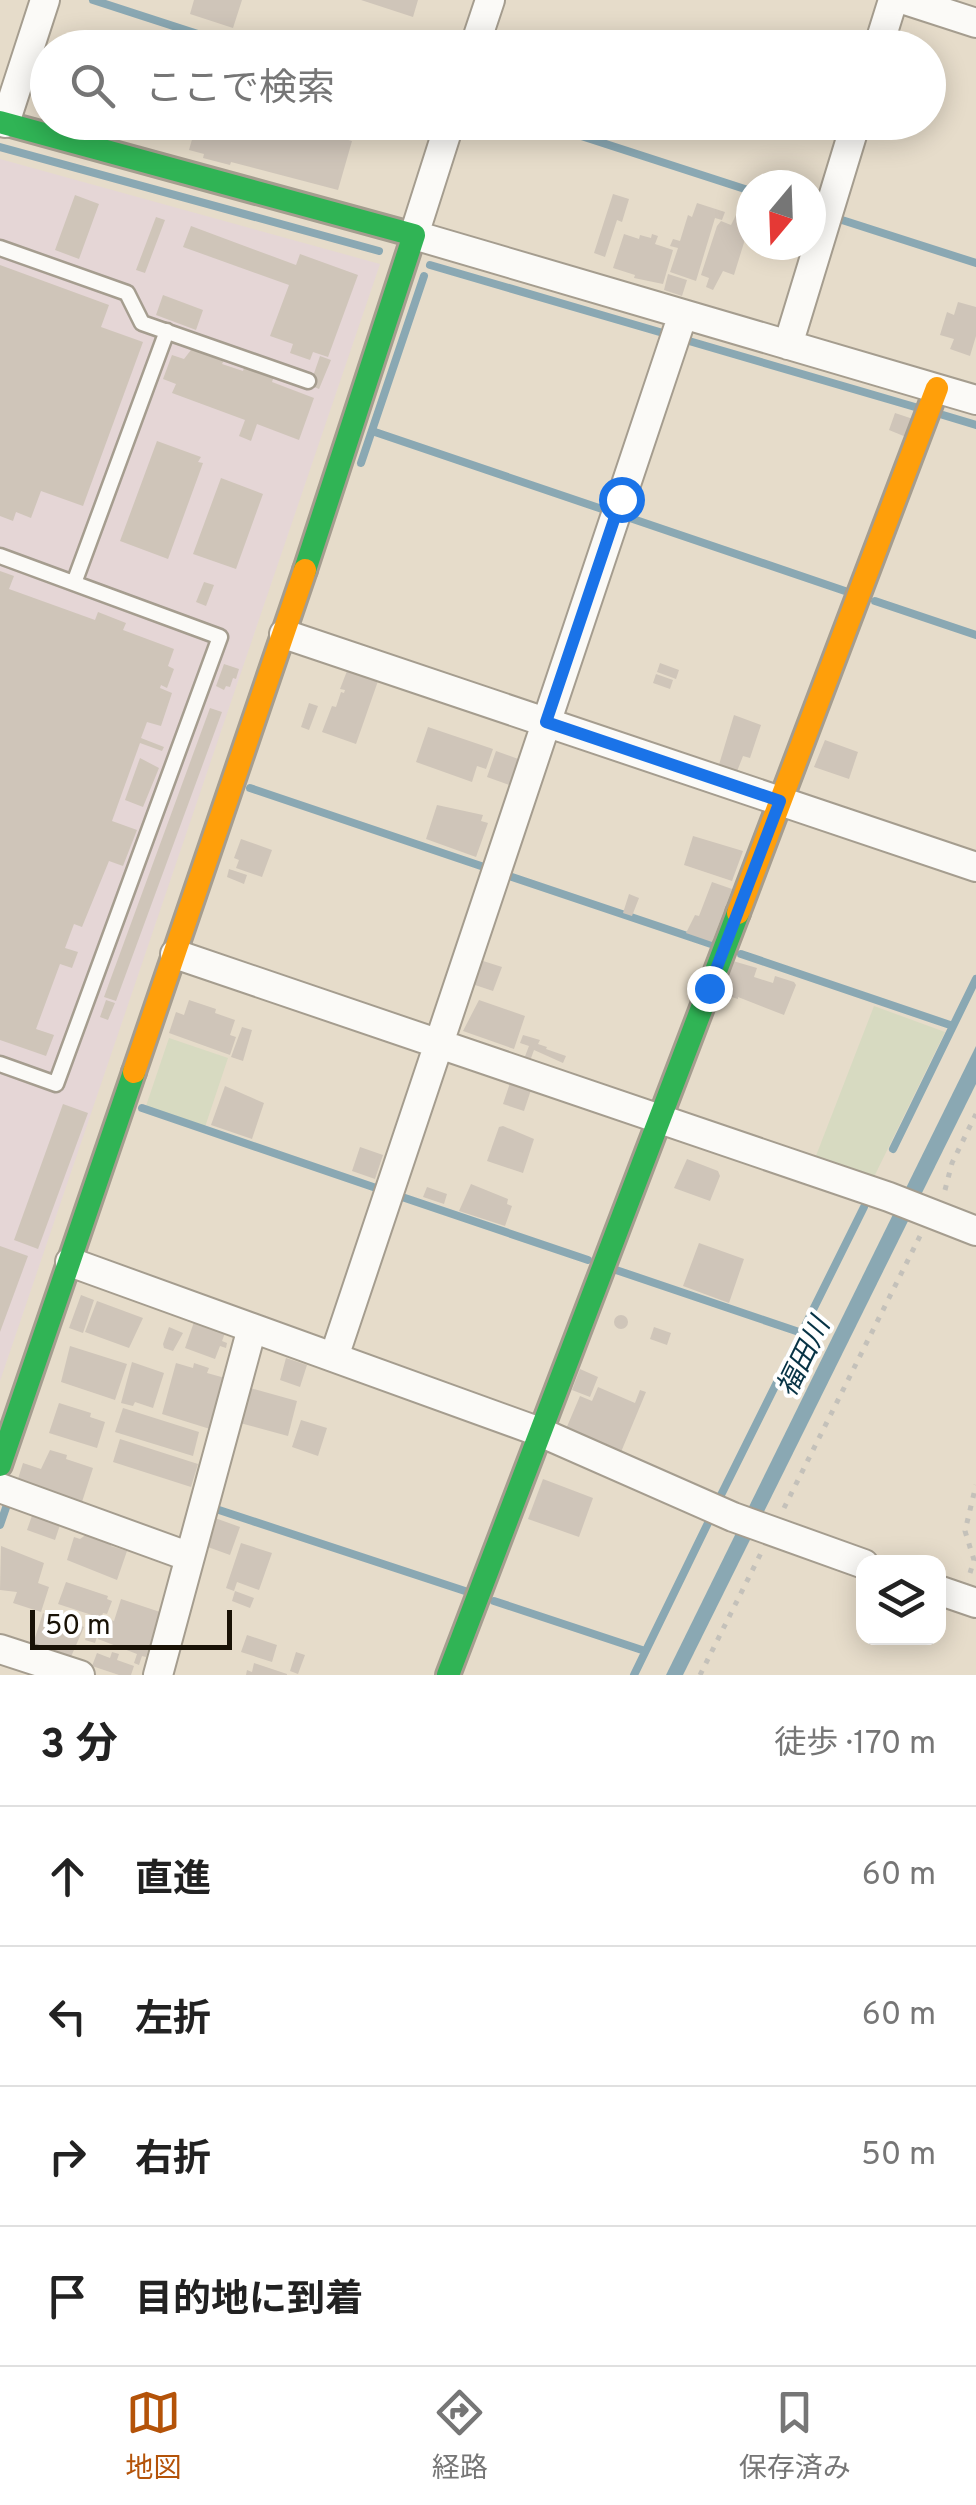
<!DOCTYPE html>
<html lang="ja">
<meta charset="utf-8">
<style>
body{margin:0;font-family:Overpass,"Noto Sans JP",sans-serif;background:#f6f6f6;color:#222}
.controls{position:absolute;right:30px;bottom:30px;display:grid;overflow:hidden;border-radius:20px;box-shadow:0 5px 25px #0003}
.controls button{width:90px;height:90px;display:grid;place-items:center;padding:0;border:0;border-bottom:2px solid #e0e0e0;background:#fff;color:#222;font:50px sans-serif}
.compass{position:absolute;left:736px;top:170px;width:90px;height:90px;border-radius:50%;background:#fff;box-shadow:0 5px 25px #0003;rotate:199deg}
.scale{position:absolute;left:30px;bottom:25px;width:202px;box-sizing:border-box;padding-left:10px;border:5px solid #191206;border-top:0;font-size:28px;line-height:35px;white-space:nowrap;color:#191206;-webkit-text-stroke:8px #fff;paint-order:stroke}
.stop{position:absolute;width:30px;height:30px;margin:-22px;border:8px solid #1a73e8;border-radius:50%;background:#fff}
.stop.end{background:#1a73e8;border-color:#fff;box-shadow:0 2px 10px #0008}
.list{margin:0;padding:0;list-style:none}
h2{display:flex;justify-content:space-between;align-items:center;height:130px;margin:0;padding:0 40px;font-size:42px}
h2 small{font-size:32px;font-weight:400;color:#767676}
.list li{display:grid;grid-template-columns:65px 1fr auto;gap:30px;align-items:center;box-sizing:border-box;height:140px;padding:0 40px;border-top:2px solid #e0e0e0}
.list b{display:block;font-size:38px;white-space:nowrap}
.list em{font-size:32px;font-style:normal;color:#767676}
.icon{flex:none;width:55px;height:55px;fill:none;stroke:currentColor;stroke-width:2;stroke-linecap:round;stroke-linejoin:round}
.map{position:relative;flex:none;width:976px;height:1675px;overflow:hidden}
.search{position:absolute;background:#fff;box-shadow:0 5px 25px #0003;left:30px;right:30px;top:30px;height:110px;display:flex;align-items:center;gap:25px;box-sizing:border-box;padding:0 35px;border-radius:55px;color:#767676;font-size:38px}
.sheet{height:690px;background:#fff}
nav{display:flex;justify-content:space-around;align-items:center;box-sizing:border-box;height:140px;border-top:2px solid #e0e0e0;background:#fff;font-size:28px;color:#767676}
nav a{display:grid;justify-items:center;gap:5px}
nav .on{color:#b45309}
.map>svg:first-child{display:block}
.industrial{fill:#e5d6d6}
.green{fill:#d7dac1}
.water{fill:#8aa8b3}
.lines{fill:none;stroke-linecap:round;stroke-linejoin:round}
.stream{stroke:#8aa8b3;stroke-width:8}
.building{fill:#cfc5b9}
.lane-casing{stroke:#a59d8f;stroke-width:19}
.street-casing{stroke:#a59d8f;stroke-width:32}
.fast-casing{stroke:#a59d8f;stroke-width:28}
.slow-casing{stroke:#a59d8f;stroke-width:28}
.path{stroke:#c4c1ba;stroke-width:5;stroke-dasharray:5 8;stroke-linecap:butt}
.lane{stroke:#fbfaf7;stroke-width:14}
.street{stroke:#fbfaf7;stroke-width:28}
.fast{stroke:#30b455;stroke-width:22}
.slow{stroke:#ff9f0a;stroke-width:22}
.route{stroke:#1a73e8;stroke-width:12}
.labels{text-anchor:middle;dominant-baseline:central;stroke-width:8;stroke-linejoin:round;paint-order:stroke}
.water-label{font-size:28px;font-style:italic;fill:#073345;stroke:#fff}
</style>
<div class="map">
<svg width="976" height="1675" viewBox="0 0 976 1675">
<rect width="100%" height="100%" fill="#e6dcca"/>
<path class="industrial" d="M0 159 380 264 0 1381Z"/>
<path class="green" d="M874 1006 945 1032 872 1181 814 1161Z
M169 1038 228 1058 205 1127 146 1106Z"/>
<path class="water" d="M976 1046V1084L683 1675H666Z"/>
<g class="lines">
<path class="stream" d="M93 0 241 48
M538 122 751 191
M0 147 379 251
M811 210H812
M842 220 976 263
M430 265 663 333
M689 341 915 407
M943 415 976 425
M372 431 605 510
M361 463 424 276
M627 517 845 591
M875 601 976 635
M250 788 484 867
M512 877 711 944
M741 954 953 1026
M142 1108 379 1189
M893 1149 976 979
M402 1197 588 1260
M616 1270 802 1333
M721 1495 864 1207
M219 1510 465 1591
M0 1525 10 1496
M494 1601 645 1651
M634 1675 708 1523"/>
</g>
<path class="building" d="M194 0H242L233 28 190 14Z
M361 0H418L413 17Z
M162 122H284L352 141 338 190 231 162 230 165 203 158 204 154 189 150 193 136 173 131 174 127Z
M613 194 629 199 622 222 617 220 605 257 594 253Z
M75 195 99 204 79 259 55 250Z
M697 203 725 212 722 220 715 218 696 281 670 272 678 248 670 246 673 239 680 241 688 215 692 217Z
M739 209 751 213V220L734 275 723 271 713 290 706 287 709 278 701 275 717 226 721 221 731 225Z
M156 217 165 220 145 273 136 270Z
M191 226 296 265 300 254 358 275 328 357 313 352 310 360 290 353 293 344 270 336 289 285 183 247Z
M624 234 639 239 640 235 651 238 652 234 658 236 655 244 673 250 663 284 634 278 635 275 613 268Z
M0 265 109 305 101 327 143 342 83 506 41 491 31 518 16 512 13 521 0 516Z
M668 274 687 280 682 296 664 290Z
M163 295 203 310 196 330 156 315Z
M958 302 976 307V336L970 356 950 349 954 339 940 335 947 312 954 315Z
M194 346 225 358 222 364 243 371 245 365 274 376 272 382 314 398 299 440 257 424 251 441 239 436 245 420 172 393 176 384 163 379 172 355 184 359Z
M320 356 331 360 319 389 310 385Z
M895 413 913 419 906 437 889 430Z
M157 441 201 457 198 462 203 463 168 559 120 541Z
M221 478 263 494 236 569 193 554Z
M0 571 14 576 9 589 95 620 98 612 126 623 123 630 174 649 168 666 174 669 167 688 161 685 160 688 172 693 161 726 147 722 141 738 164 747 162 751 140 743 112 821 137 830 123 866 109 861 82 927 74 924 65 948 78 952 72 968 60 964 36 1029 54 1035 46 1056 0 1040Z
M204 582 214 585 206 606 196 602Z
M660 663 679 670 676 679 657 672Z
M224 664 239 669 236 679 233 678 230 687 226 686 224 690 216 686Z
M347 671 378 681 356 744 322 732 332 706 336 707 341 692 344 693 345 690 340 689Z
M656 674 673 680 670 689 653 683Z
M309 703 318 706 309 730 301 727Z
M210 708 222 712 116 1001 104 997Z
M734 715 761 725 750 758 743 756 736 774 718 768Z
M428 727 493 749 486 769 477 766 472 782 416 762Z
M825 740 858 752 849 779 814 767Z
M496 751 521 760 512 786 487 777Z
M140 758 159 768 143 807 125 800Z
M437 805 483 815 481 821 488 823 476 857 426 839Z
M693 836 743 851 732 881 684 865Z
M241 839 272 850 262 877 236 868 239 860 234 858Z
M229 869 247 875 244 884 227 877Z
M712 882 732 889 712 942 686 933 695 915 699 916Z
M629 894 639 898 632 916 623 913Z
M480 960 502 967 493 991 472 984Z
M733 961 757 968 754 977 773 983 775 976 794 982 796 985 784 1015 738 997V999L722 994Z
M106 1000 115 1003 108 1020 100 1017Z
M189 1000 216 1009 215 1013 235 1020 230 1035 236 1037 230 1055 169 1033 176 1012 184 1015Z
M479 1000 525 1016 514 1049 463 1031Z
M242 1027 252 1030 243 1061 231 1057Z
M523 1035 540 1040 538 1044 547 1047 546 1049 566 1056 563 1063 534 1050 530 1061 524 1059 529 1046 520 1043Z
M510 1083 531 1090 524 1111 503 1104Z
M225 1086 264 1103 252 1139 211 1125Z
M63 1104 88 1113 38 1249 14 1240Z
M503 1126 534 1139 523 1173 487 1161 499 1127Z
M360 1147 383 1155 375 1179 352 1171Z
M687 1159 718 1171 720 1176 710 1201 674 1188Z
M471 1184 508 1199 507 1204 512 1206 505 1226 459 1211Z
M427 1187 447 1194 444 1204 423 1197Z
M699 1243 744 1259 729 1303 683 1286Z
M0 1246 28 1256 0 1332Z
M81 1295 94 1300 83 1333 69 1328Z
M97 1301 143 1318 129 1348 85 1332Z
M614 1322a7 7 0 1 1 14 0a7 7 0 1 1-14 0Z
M194 1322 225 1333 222 1341 227 1343 226 1348 220 1346 215 1359 185 1348Z
M169 1327 183 1333 173 1351 164 1348 163 1344Z
M654 1327 671 1333 667 1345 650 1339Z
M70 1346 127 1364 115 1400 61 1382Z
M286 1358 307 1365 300 1387 280 1380Z
M132 1362 164 1373 153 1408 135 1402 133 1406 121 1403Z
M176 1363 193 1368 194 1363 209 1368 207 1373 225 1378 210 1429 162 1414Z
M580 1369 598 1377 590 1397 572 1390Z
M598 1387 635 1403 640 1390 646 1392 621 1452 566 1429 580 1396 592 1401Z
M250 1388 297 1401 288 1436 240 1423Z
M59 1403 91 1413 90 1417 105 1422 97 1448 49 1433Z
M123 1408 199 1432 193 1456 115 1432Z
M301 1420 327 1428 318 1456 292 1447Z
M120 1439 198 1464 191 1487 113 1462Z
M50 1450 67 1455 66 1459 93 1468 81 1505 17 1482 23 1463 41 1469Z
M543 1479 593 1498 579 1537 528 1519Z
M34 1510 62 1519 55 1540 27 1530Z
M215 1518 240 1527 230 1555 205 1546Z
M87 1534 112 1542 111 1546 127 1551 117 1580 67 1560 74 1537 80 1539Z
M241 1543 272 1553 259 1590 237 1582 234 1591 226 1588Z
M1 1546 44 1563 38 1583 49 1587 41 1612 13 1603 17 1592 0 1590Z
M66 1582 108 1596 107 1599 112 1601 107 1614 103 1613 101 1618 58 1604Z
M235 1591 254 1598 250 1608 232 1601Z
M121 1599 160 1612 146 1657 142 1656 139 1665 134 1663 137 1654 98 1639 105 1618 114 1621Z
M43 1613 84 1627 70 1659 63 1657 64 1654 33 1644Z
M92 1618 102 1621 95 1643 85 1640Z
M247 1635 277 1645 272 1662 241 1652Z
M112 1652 119 1654 117 1660 134 1666 131 1675H119L92 1666 97 1653 110 1658Z
M296 1652 305 1655 298 1674 290 1671Z
M254 1663 287 1674V1675H246L247 1670 252 1672Z"/>
<g class="lines">
<defs>
<path id="lane" d="M0 248 127 293 142 323 308 381
M0 556 220 637 56 1084 0 1064
M74 583 167 331"/>
<path id="street" d="M905 0 976 23
M474 48 490 0
M878 48 893 0
M450 122 414 235 976 400
M5 123 45 0
M788 345 856 122
M284 634 976 867
M175 954 889 1197 976 1231
M70 1262 540 1432 733 1517 864 1564
M334 1357 683 314
M0 1488 190 1557
M938 1590 976 1603
M0 1649 80 1675
M158 1675 252 1328"/>
<path id="fast" d="M0 122 414 235 305 570
M0 1465 134 1072
M448 1675 738 913"/>
<path id="slow" d="M738 913 937 388
M134 1072 305 570"/>
</defs>
<use href="#lane" class="lane-casing"/>
<use href="#street" class="street-casing"/>
<use href="#fast" class="fast-casing"/>
<use href="#slow" class="slow-casing"/>
<path class="path" d="M945 1190 952 1163 976 1114
M784 1508 920 1236
M970 1573 974 1560 965 1531 976 1485
M700 1675 761 1553"/>
<use href="#lane" class="lane"/>
<use href="#street" class="street"/>
<use href="#fast" class="fast"/>
<use href="#slow" class="slow"/>
</g>
<g class="lines">
<path class="route" d="M621 499 546 722 780 801 709 988"/>
</g>
<g class="labels">
<g class="water-label">
<text transform="translate(805 1358) rotate(-64)">福田川</text>
</g>
</g>
</svg>
<div class="controls">
<button><svg class="icon" aria-label="layers" viewBox="0 0 24 24"><path d="M12 4l9 5-9 5-9-5zM3 14l9 5 9-5"/></svg></button>
</div>
<svg class="compass" viewBox="-18 -18 36 36"><path d="M0-13l5 13h-10z" fill="#e53935"/><path d="M0 13l5-13h-10z" fill="#767676"/></svg>
<div class="scale">50 m</div>
<div class="stop" style="left:621px;top:499px"></div>
<div class="stop end" style="left:709px;top:988px"></div>
<div class="search"><svg class="icon" aria-label="search" viewBox="0 0 24 24"><circle cx="10" cy="10" r="6"/><path d="M15 15l6 6"/></svg>ここで検索</div>
</div>
<section class="sheet">
<h2>3 分<small>徒歩 · 170 m</small></h2>
<ul class="list">
<li><svg class="icon" aria-label="ahead" viewBox="0 0 24 24"><path d="M12 20V5M6 11l6-6 6 6"/></svg><div><b>直進</b></div><em>60 m</em></li>
<li><svg class="icon" aria-label="left" viewBox="0 0 24 24"><path d="M17 20v-9H6M10 6l-5 5 5 5"/></svg><div><b>左折</b></div><em>60 m</em></li>
<li><svg class="icon" aria-label="right" viewBox="0 0 24 24"><path d="M7 20v-9h11M14 6l5 5-5 5"/></svg><div><b>右折</b></div><em>50 m</em></li>
<li><svg class="icon" aria-label="arrive" viewBox="0 0 24 24"><path d="M6 21V4h12l-3 4 3 4H6"/></svg><div><b>目的地に到着</b></div></li>
</ul>
</section>
<nav>
<a class="on"><svg class="icon" aria-label="map" viewBox="0 0 24 24"><path d="M3 6l6-2 6 2 6-2v14l-6 2-6-2-6 2zM9 4v14M15 6v14"/></svg>地図</a>
<a><svg class="icon" aria-label="directions" viewBox="0 0 24 24"><path d="M12 3l9 9-9 9-9-9zM9 14v-3h6M13 9l2 2-2 2"/></svg>経路</a>
<a><svg class="icon" aria-label="saved" viewBox="0 0 24 24"><path d="M7 4h10v16l-5-4-5 4z"/></svg>保存済み</a>
</nav>
